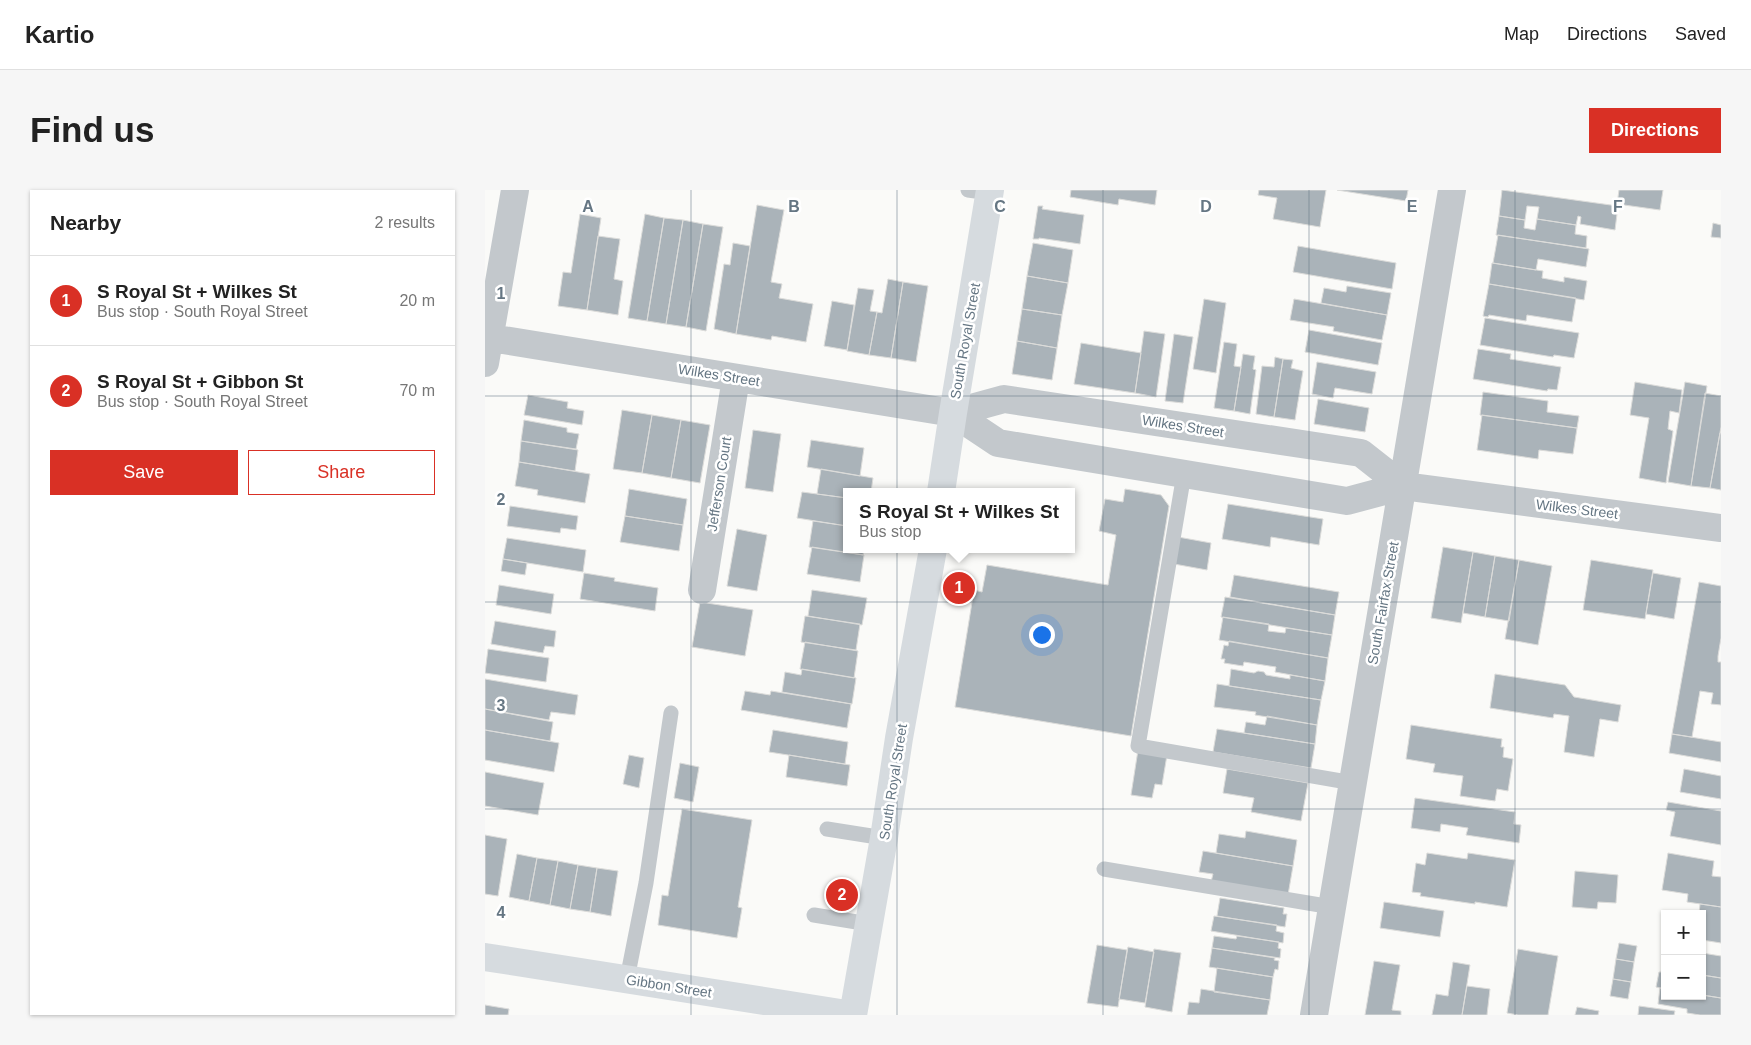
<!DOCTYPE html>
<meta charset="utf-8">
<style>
body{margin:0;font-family:Helvetica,sans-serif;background:#f6f6f6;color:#222}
.controls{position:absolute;right:15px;bottom:15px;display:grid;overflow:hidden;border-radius:0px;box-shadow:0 1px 4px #0004}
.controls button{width:45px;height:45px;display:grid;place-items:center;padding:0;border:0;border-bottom:1px solid #e0e0e0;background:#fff;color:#222;font:25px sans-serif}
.you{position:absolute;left:556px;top:444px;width:18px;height:18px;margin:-12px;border:4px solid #fff;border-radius:50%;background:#1a73e8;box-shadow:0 0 0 8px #1a73e833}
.badge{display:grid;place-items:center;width:32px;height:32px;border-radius:50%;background:#d93025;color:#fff;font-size:16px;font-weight:700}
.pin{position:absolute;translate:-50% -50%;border:2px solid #fff;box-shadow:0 1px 5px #0006}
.popup{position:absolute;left:358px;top:298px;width:232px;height:65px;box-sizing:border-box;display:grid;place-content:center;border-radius:0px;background:#fff;filter:drop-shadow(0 1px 4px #0005);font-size:16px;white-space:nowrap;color:#767676}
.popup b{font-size:19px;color:#222}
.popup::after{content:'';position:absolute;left:50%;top:100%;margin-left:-10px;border:10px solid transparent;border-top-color:#fff}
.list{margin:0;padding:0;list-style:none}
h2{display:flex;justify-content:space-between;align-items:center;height:65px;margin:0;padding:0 20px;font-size:21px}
h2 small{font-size:16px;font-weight:400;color:#767676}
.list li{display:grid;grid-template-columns:32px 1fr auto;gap:15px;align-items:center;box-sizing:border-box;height:90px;padding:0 20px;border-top:1px solid #e0e0e0}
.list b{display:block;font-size:19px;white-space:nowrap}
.list p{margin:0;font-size:16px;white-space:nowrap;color:#767676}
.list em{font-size:16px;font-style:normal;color:#767676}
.actions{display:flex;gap:10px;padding:15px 20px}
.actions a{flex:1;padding:11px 0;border:1px solid #d93025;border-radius:0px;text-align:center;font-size:18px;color:#d93025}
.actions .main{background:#d93025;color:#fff}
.map{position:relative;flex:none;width:1236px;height:825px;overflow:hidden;border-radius:0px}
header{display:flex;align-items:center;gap:30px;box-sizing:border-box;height:70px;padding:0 25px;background:#fff;border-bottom:1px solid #e0e0e0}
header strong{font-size:24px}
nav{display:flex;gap:28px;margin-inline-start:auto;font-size:18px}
.intro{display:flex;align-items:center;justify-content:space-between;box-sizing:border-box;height:120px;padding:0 30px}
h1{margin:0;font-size:35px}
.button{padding:12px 22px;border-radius:0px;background:#d93025;color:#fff;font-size:18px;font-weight:700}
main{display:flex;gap:30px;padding:0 30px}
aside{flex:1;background:#fff;border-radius:0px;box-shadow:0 1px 4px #0004}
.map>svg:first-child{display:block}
.building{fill:#aab3b9;stroke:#dcdcda}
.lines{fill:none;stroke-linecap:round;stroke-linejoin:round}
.lane{stroke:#c3c8cc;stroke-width:15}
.street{stroke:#c3c8cc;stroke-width:28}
.secondary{stroke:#d6dbdf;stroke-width:28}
.grid{fill:none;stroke:#657683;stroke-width:1;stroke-opacity:0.55}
.labels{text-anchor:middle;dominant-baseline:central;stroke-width:5;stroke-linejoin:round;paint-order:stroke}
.street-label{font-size:14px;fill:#657683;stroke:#fff}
.grid-label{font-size:16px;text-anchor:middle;font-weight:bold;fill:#657683;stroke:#fff;stroke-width:5;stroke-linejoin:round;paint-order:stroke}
</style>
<header>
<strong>Kartio</strong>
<nav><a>Map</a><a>Directions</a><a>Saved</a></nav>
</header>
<div class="intro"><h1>Find us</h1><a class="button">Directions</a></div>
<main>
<aside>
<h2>Nearby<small>2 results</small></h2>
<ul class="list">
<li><span class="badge">1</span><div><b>S Royal St + Wilkes St</b><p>Bus stop · South Royal Street</p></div><em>20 m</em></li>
<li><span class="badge">2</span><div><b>S Royal St + Gibbon St</b><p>Bus stop · South Royal Street</p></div><em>70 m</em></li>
</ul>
<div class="actions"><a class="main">Save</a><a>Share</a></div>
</aside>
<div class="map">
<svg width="1236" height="825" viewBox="0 0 1236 825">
<rect width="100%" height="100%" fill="#fafaf8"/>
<path class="building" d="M586 0H672L670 15 634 9 633 15 585 7Z
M774 0H841L835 37 788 29 792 8 773 5Z
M852 0H923L921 11Z
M1017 0 1133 16 1130 40 1095 34 1096 27 1093 26 1091 35 1052 29 1054 17 1042 16 1040 30 1014 26Z
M1134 0H1178L1175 20 1132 14Z
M272 15 299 20 286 92 297 94 294 108 328 114 321 152 287 146 286 150 251 144Z
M553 16H558L557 19 599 25 595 54 554 48V49H548Z
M95 24 116 28 102 120 73 116 78 82 86 83Z
M160 24 179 28 162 131 143 128Z
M1014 26 1040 30 1039 38 1050 40 1052 29 1091 35 1090 44 1102 46 1101 58 1011 45Z
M179 28 198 30 181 134 162 131Z
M198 30 218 34 201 137 181 134Z
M1228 33 1236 35V48L1226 47Z
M218 34 238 37 221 141 201 137Z
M1013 45 1104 59 1101 77 1053 69 1051 80 1008 73Z
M113 46 135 49 129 89 138 91 133 125 102 120Z
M248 53 265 56 251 144 229 139 239 74 245 75Z
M548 53 588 60 583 93 542 86Z
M813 56 911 73 907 99 808 82Z
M1007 73 1058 81 1057 88 1079 92V87L1102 91 1099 110 1004 94Z
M542 86 583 93 577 125 537 119Z
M403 89 418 92 406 168 384 165 392 122 397 123Z
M418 92 443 96 431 172 406 168Z
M1004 94 1091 108 1087 132 1042 125 1041 131 1004 125 1003 127 998 126Z
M862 96 906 103 902 125 836 113 839 98 861 102Z
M373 98 389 100 385 121 392 122 384 165 362 161Z
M719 109 741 113 731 183 708 179Z
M809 109 902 125 897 150 848 141 849 137 805 130Z
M347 111 369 115 362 160 339 156Z
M537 119 577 125 572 158 532 151Z
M1000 128 1094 143 1089 168 1069 165 1068 167 995 155Z
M824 140 897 153 893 175 820 162Z
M659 141 680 144 671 207 650 203Z
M689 144 708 147 698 213 680 211Z
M532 151 572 158 567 190 527 184Z
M739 152 752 154 749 176 756 177 749 221 729 218Z
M596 153 656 163 650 203 589 194Z
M993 159 1026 164 1025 169 1076 177 1072 200 1063 199 1062 201 988 189Z
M758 164 770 166 768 179 771 180 765 224 749 221Z
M790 167 798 169 789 227 771 224 777 176 789 177Z
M798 169 808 170 806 178 818 181 810 230 789 227Z
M832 172 891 182 887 204 850 198 848 208 827 204Z
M1150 192 1197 200 1194 223 1185 221 1183 239 1188 241 1181 293 1154 288 1164 228 1145 225Z
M1200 192 1222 196 1206 296 1183 292Z
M998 202 1063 211 1062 222 1094 226 1092 238 995 225Z
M1220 203 1236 206V237L1225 298 1206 296Z
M43 205 83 212 82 218 99 221 97 235 39 225Z
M833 209 884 218 880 242 829 234Z
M137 220 167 225 157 283 128 279Z
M167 225 196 230 186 288 157 283Z
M997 225 1092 238 1088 264 1054 260 1053 269 992 260Z
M39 230 82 238V242L94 244 91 259 36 251Z
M196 230 225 235 215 293 186 288Z
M268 240 296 244 288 302 260 298Z
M1235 243H1236V300L1225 298Z
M326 250 379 258 375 286 322 277Z
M36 251 93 260 90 281 34 272Z
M34 272 105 284 100 313 52 305 53 300 30 296Z
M336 279 388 288 386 302H362V308L332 304Z
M144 299 202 309 198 335 140 326Z
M640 299 676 305 684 316 646 546 470 517 489 400 497 402 502 375 623 395 631 345 614 341 620 309 638 312Z
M317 302 362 308V336L312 328Z
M743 314 838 329 834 355 786 347 785 357 737 349Z
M25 316 93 326 91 340 76 338 75 343 22 336Z
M140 326 198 335 194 361 135 352Z
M328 331 362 336V359H379L378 365 324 357Z
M252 339 282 345 272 401 242 396Z
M693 347 726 353 722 380 689 374Z
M22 348 101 360 98 382 18 369Z
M327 357 379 365 375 392 322 384Z
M958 357 988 362 976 433 946 428Z
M988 362 1010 366 1000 427 978 423Z
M1010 366 1034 370 1024 431 1000 427Z
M18 369 42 373 40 385 16 381Z
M1034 370 1067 376 1053 455 1020 449Z
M1106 370 1168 380 1160 429 1098 420Z
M99 383 130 388 129 391 173 398 170 421 95 409Z
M1168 383 1196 388 1189 429 1161 424Z
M749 385 854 402 850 425 745 407Z
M1214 392 1236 396V448L1233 466V472H1236V515L1226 514 1228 503 1215 501 1207 547 1187 544Z
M14 395 69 404 66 424 11 415Z
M327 400 382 408 377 435 323 426Z
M740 407 850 425 847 445 736 427Z
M215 412 268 420 260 466 207 457Z
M320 426 375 434 371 460 316 452Z
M738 427 784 434 783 441 800 443 801 438 847 445 843 468 734 450Z
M10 431 71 441 69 457 60 456 58 463 6 454Z
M744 451 843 468 840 491 790 482 791 477 759 472 758 476 739 473 740 469H736L739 455 743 456Z
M320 452 373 461 369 488 315 479Z
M3 459 64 468 61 492 0 483Z
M317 479 371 488 367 514 297 502 300 482 316 485Z
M746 479 769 483 773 481 779 482 781 485 805 489V485L840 491 836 510 744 496Z
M1010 484 1080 495 1089 507 1136 515 1133 532 1115 529 1109 567 1079 562 1084 526 1069 524 1068 528 1005 518Z
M0 489 93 505 90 525 66 522 64 530 0 519Z
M732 494 836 510 832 535 770 525 771 522 729 517Z
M260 501 285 505 286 501 366 514 362 538 256 520Z
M0 519 68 532 65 551 0 540Z
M782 526 832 535 830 554 759 543 761 532 780 535Z
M926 535 1017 549 1016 557H1019L1018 567 1028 569 1023 601 1012 599 1010 611 975 606 978 586 948 582 950 574 921 569Z
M732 539 830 554 826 578 728 562Z
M0 540 74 553 69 582 0 570Z
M288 540 363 552 360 574 284 562Z
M1187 544 1236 552V572L1184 563Z
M653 560 682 565 677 595 670 594 667 608 646 605Z
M144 565 159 568 154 598 138 594Z
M304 565 365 575 362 596 301 587Z
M195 573 214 577 208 612 189 608Z
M742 579 823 593 816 631 766 622 769 608 738 603Z
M1199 579 1236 586V609L1195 602Z
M0 582 59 593 53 625 0 616Z
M930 608 1030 622 1029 634 1036 635 1034 653 981 645 983 638 956 634 955 642 926 638Z
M1183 612 1236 621V655L1185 646 1190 622 1181 620Z
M197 619 267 630 253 717 257 718 252 748 173 735 177 705 183 706Z
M761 641 812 650 808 676 731 663 734 644 760 648Z
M0 645 22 649 13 706 0 704Z
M718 661 808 676 803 705 726 692 728 684 714 682Z
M942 663 982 669 983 663 1030 670 1022 717 990 712V714L935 706 936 703 927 702 931 673 940 675Z
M1183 663 1229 671 1227 686 1236 687V717L1202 712 1203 704 1177 700Z
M32 664 52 668 44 711 24 707Z
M52 668 73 671 65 715 44 711Z
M73 671 93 675 85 719 65 715Z
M93 675 112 678 105 722 85 719Z
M112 678 133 681 126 726 105 722Z
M1090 681 1133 685 1131 713 1113 712 1112 719 1087 717Z
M735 708 799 718 798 724H802L800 737 732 726Z
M899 712 959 721 955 747 895 738Z
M1215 714 1236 717V753L1217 750V724H1214Z
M729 726 792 735 791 741 799 743 798 753 726 741Z
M729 746 751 749 752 746 794 752 793 758 796 759 795 768 727 758Z
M1134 753 1152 756 1149 772 1131 769Z
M612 755 642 760 633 817 602 813Z
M643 757 669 762 660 813 634 809Z
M727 758 790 768 789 770 794 771 793 780 790 779 788 787 724 777Z
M669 759 696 763 687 822 660 817Z
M1033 759 1073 766 1063 825H1033L1022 823Z
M1217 763 1236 766V788L1217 785Z
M1131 769 1149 772 1146 792 1128 789Z
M889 771 915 775 907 820 916 821V825H880Z
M968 772 985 775 977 825H947L951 804 963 806Z
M732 778 788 787 785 810 729 802Z
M1177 778H1180V799L1171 797 1174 782H1176Z
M1217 785 1236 788V808L1217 805Z
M1128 789 1146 792 1143 809 1125 806Z
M982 796 1005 799 1002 825H977Z
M1175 798 1180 799V806H1217V805L1236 808V825H1215L1202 823V819L1173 814Z
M716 799 785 810 782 825H702L704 812 714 813Z
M0 815 24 819 23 825H0Z
M1154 816 1190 821 1189 825H1153Z
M1092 817 1114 821 1113 825H1090Z"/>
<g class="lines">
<path class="lane" d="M483 0 505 3
M699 284 653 556 868 593
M342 639 399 648
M619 679 847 717
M329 725 384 734
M142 789 161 693 186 523"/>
<path class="street" d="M0 147 468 223 513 253 862 311 918 296 1236 338
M0 173 30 0
M468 223 519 209 876 263 918 296
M217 400 251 188
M829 825 967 0"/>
<path class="secondary" d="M456 302 468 223 505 0
M0 767 368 825
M368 825 399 648 414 548 448 359"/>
</g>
<path class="grid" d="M206 0V825M412 0V825M618 0V825M824 0V825M1030 0V825M0 206H1236M0 412H1236M0 619H1236"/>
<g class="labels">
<g class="street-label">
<text transform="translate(480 151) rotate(-80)">South Royal Street</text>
<text transform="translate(234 185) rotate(9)">Wilkes Street</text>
<text transform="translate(698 236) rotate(9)">Wilkes Street</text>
<text transform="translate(234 294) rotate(-81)">Jefferson Court</text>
<text transform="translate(1092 319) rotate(7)">Wilkes Street</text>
<text transform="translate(898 413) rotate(-80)">South Fairfax Street</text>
<text transform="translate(408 592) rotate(-81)">South Royal Street</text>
<text transform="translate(184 796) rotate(9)">Gibbon Street</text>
</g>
</g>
<g class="grid-label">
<text x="103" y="22">A</text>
<text x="309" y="22">B</text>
<text x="515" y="22">C</text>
<text x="721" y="22">D</text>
<text x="927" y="22">E</text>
<text x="1133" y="22">F</text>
<text x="16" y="109">1</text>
<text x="16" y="315">2</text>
<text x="16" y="521">3</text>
<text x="16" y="728">4</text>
</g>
</svg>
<div class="controls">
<button>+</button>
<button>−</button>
</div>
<div class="you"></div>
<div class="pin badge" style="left:474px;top:398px">1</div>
<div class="popup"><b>S Royal St + Wilkes St</b>Bus stop</div>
<div class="pin badge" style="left:357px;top:705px">2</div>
</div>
</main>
